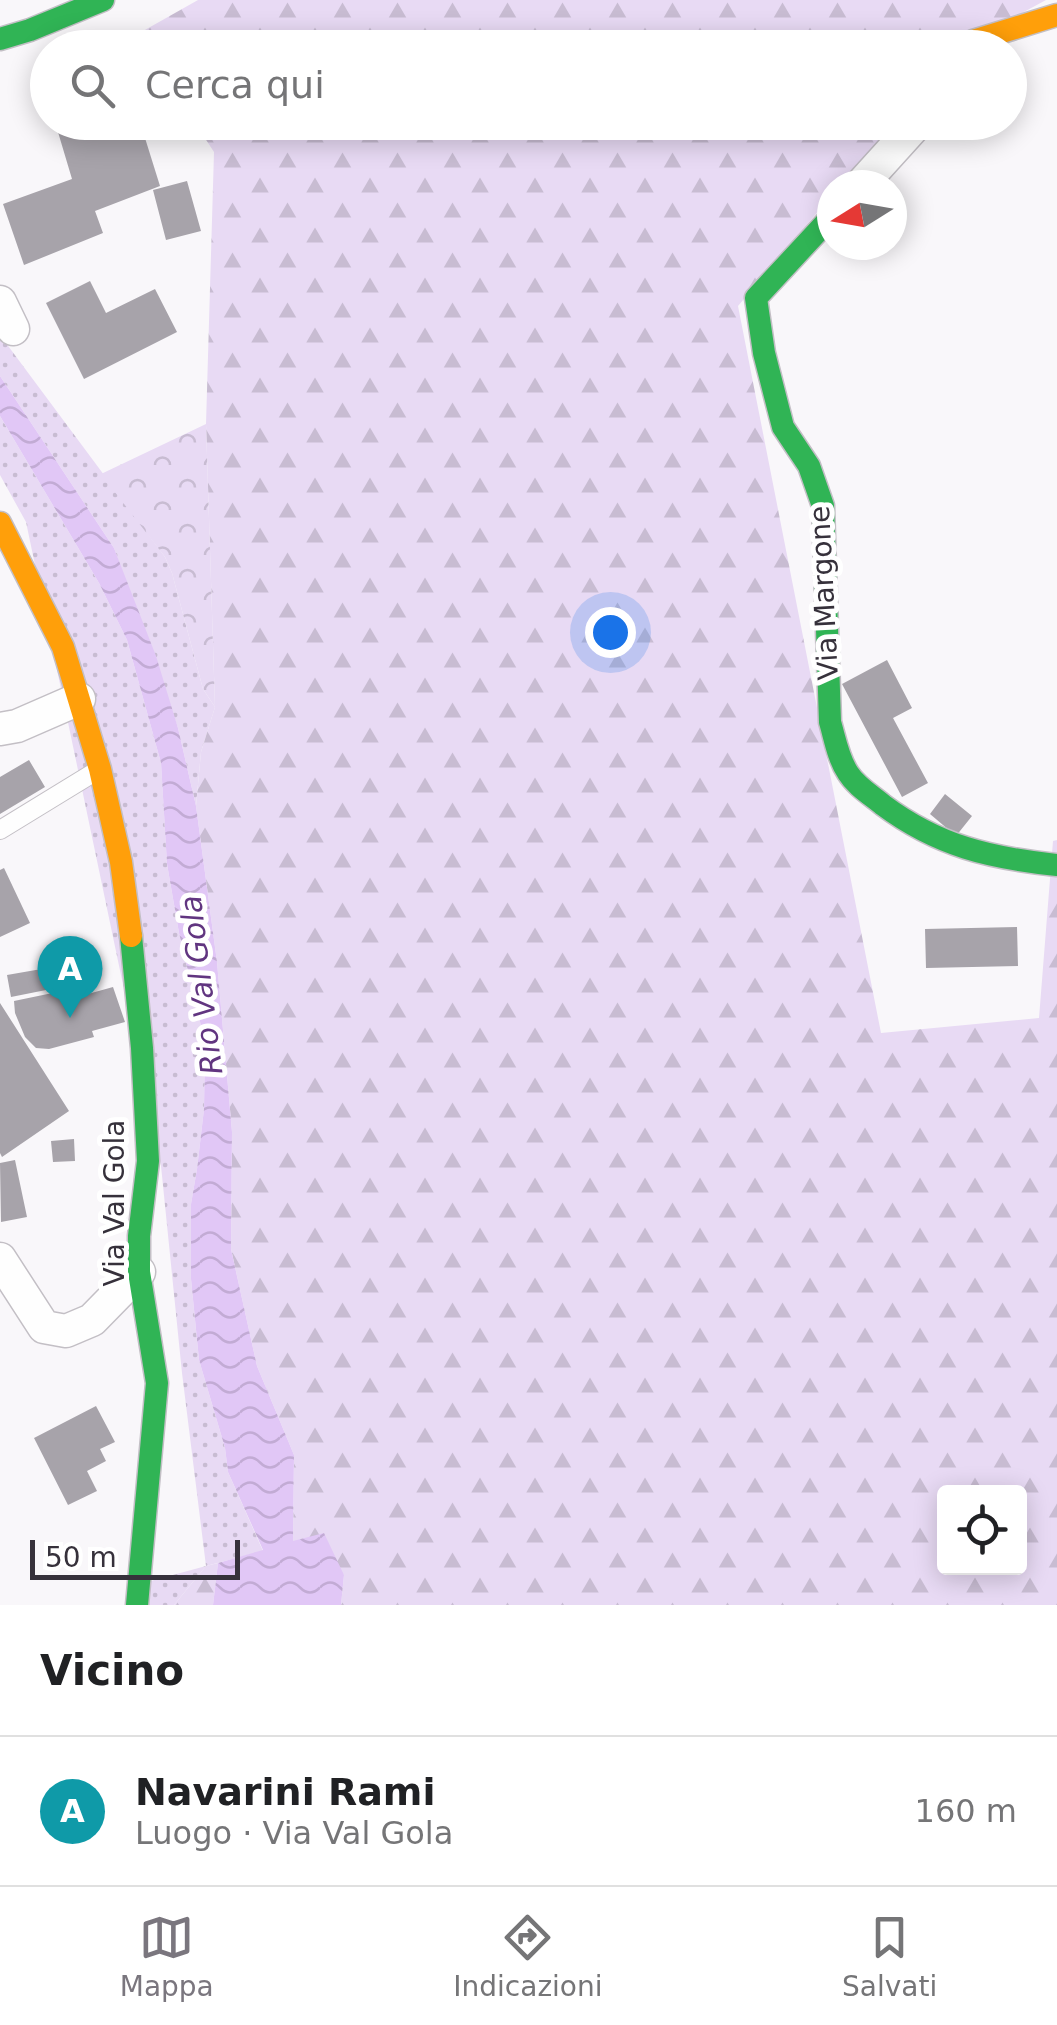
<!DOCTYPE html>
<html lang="it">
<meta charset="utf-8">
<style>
body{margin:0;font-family:"DejaVu Sans",sans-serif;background:#f2f2f2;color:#202124}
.controls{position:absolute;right:30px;bottom:30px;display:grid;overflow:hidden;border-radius:10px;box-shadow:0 5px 25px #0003}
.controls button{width:90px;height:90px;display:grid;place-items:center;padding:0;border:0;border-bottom:2px solid #e0e0e0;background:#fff;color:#202124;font:50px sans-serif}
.compass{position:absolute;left:817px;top:170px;width:90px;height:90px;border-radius:50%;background:#fff;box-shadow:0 5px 25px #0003;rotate:259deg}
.scale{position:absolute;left:30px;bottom:25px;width:210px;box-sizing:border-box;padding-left:10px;border:5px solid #36313b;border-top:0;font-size:28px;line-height:35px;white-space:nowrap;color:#36313b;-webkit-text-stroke:8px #fff;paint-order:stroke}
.you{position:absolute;left:610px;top:632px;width:35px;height:35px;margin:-25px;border:8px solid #fff;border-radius:50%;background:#1a73e8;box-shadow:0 0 0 15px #1a73e833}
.badge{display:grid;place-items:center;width:65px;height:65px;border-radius:50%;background:#7a767e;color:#fff;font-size:32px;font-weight:700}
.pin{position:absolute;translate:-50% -82px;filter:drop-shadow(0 2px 5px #0008)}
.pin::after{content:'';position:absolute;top:52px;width:35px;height:30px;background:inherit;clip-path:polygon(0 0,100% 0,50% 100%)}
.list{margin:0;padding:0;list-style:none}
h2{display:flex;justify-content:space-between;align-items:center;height:130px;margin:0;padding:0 40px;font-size:42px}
h2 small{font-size:32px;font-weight:400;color:#757577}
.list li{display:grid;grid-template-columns:65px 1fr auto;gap:30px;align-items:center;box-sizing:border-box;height:150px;padding:0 40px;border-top:2px solid #e0e0e0}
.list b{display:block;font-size:38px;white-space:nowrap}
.list p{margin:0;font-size:32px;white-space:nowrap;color:#757577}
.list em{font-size:32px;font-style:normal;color:#757577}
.icon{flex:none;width:55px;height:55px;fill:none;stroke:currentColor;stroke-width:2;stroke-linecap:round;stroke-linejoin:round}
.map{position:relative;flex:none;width:1057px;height:1605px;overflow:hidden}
.search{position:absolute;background:#fff;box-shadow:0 5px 25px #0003;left:30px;right:30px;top:30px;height:110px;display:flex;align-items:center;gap:25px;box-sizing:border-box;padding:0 35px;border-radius:55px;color:#757577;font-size:38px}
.sheet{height:280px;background:#fff}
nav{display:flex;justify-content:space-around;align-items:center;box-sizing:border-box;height:140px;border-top:2px solid #e0e0e0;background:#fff;font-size:28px;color:#757577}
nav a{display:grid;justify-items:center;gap:5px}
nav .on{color:#7a767e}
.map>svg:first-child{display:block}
.grass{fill:url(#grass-dots)}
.forest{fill:url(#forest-firs);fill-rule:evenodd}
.park{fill:url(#park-crowns)}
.water{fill:url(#water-waves)}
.building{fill:#a7a3aa}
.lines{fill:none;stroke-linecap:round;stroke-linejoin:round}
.lane-casing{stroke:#c3bfc5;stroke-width:20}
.street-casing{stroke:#c3bfc5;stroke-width:35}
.fast-casing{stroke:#c3bfc5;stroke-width:25}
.slow-casing{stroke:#c3bfc5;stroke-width:25}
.lane{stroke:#fefefe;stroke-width:18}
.street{stroke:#fefefe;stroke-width:32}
.fast{stroke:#30b455;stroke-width:22}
.slow{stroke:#ff9f0a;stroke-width:22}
.labels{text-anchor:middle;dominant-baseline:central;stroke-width:10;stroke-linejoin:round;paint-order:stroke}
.street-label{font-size:28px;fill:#36313b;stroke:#fff}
.water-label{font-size:30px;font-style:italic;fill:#613580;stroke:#fff}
</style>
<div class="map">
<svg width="1057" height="1605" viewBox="0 0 1057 1605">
<defs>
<pattern id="grass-dots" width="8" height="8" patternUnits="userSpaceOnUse" patternTransform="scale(2.5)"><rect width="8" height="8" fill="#e8daf4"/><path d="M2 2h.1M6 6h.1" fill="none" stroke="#c8bcd2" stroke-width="1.8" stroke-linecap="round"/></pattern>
<pattern id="forest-firs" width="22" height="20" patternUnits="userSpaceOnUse" patternTransform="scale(2.5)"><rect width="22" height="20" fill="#e8daf4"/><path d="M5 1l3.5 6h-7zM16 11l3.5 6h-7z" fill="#c8bcd2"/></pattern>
<pattern id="park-crowns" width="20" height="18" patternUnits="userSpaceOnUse" patternTransform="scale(2.5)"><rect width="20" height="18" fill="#e8daf4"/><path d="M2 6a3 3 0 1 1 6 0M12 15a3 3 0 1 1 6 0" fill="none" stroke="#c8bcd2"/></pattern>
<pattern id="water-waves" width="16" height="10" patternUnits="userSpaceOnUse" patternTransform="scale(2.5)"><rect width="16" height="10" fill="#e1c7f6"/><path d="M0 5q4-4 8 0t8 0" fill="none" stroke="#c2abd4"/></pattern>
</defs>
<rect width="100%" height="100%" fill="#f9f7fa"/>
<path class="grass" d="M0 335 165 557 172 573 203 689 215 707 201 752 196 806 178 728 114 548 0 376Z
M0 416 99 583 127 640 161 763 167 864 179 933 205 1043 204 1109 197 1169 191 1204V1279L199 1360 225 1448 228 1472 263 1551 206 1566 174 1605H148L147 1582 206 1566 182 1373 161 1166 26 522 0 475Z"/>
<path class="forest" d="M198 0H1046L958 48H144L136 35Z
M195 123H894L840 185H832V195L738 306 881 1033 1039 1018 1053 841 1057 840V1605H341L344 1575 293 1542 294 1455 257 1366 231 1249 232 1132 217 962 196 806 201 752 215 707 206 424 214 152ZM944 1492H1020V1568H944Z
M218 1563 213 1605H174L206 1566Z"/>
<path class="park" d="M206 424 215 707 203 689 172 573 165 557 101 474Z"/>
<path class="water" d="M0 376 114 548 156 656 178 728 196 806 217 962 232 1132 231 1249 257 1366 294 1455 293 1541 324 1533 344 1575 341 1605H213L218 1563 263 1550 228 1472 225 1448 199 1360 191 1279V1204L197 1169 204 1109 205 1043 179 933 167 864 161 763 127 640 99 583 0 416Z"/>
<path class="building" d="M55 122H140L160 186 95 211 103 233 24 265 3 204 72 179Z
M187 181 201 231 166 240 153 190Z
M90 281 106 313 155 289 177 332 84 379 46 303Z
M887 660 912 708 893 718 928 783 902 797 842 684Z
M29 760 45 787 0 814V777Z
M945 794 972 816 956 836 930 814Z
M4 868 30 923 0 937V870Z
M1017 927 1018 966 926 968 925 929Z
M53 967 56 988 11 997 7 975Z
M113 987 125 1022 92 1031 94 1037 49 1049 36 1048 25 1037 15 1013 14 1001 67 990 70 999Z
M0 1003 69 1111 2 1157 0 1153Z
M74 1139 75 1161 53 1162 51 1141Z
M15 1160 27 1217 1 1222 0 1163Z
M96 1406 115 1442 100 1449 106 1461 87 1471 97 1491 68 1505 34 1438Z"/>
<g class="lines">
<defs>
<path id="lane" d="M0 830 98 770"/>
<path id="street" d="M861 185 918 122
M0 302 13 329
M0 729 17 726 79 699
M0 1259 44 1327 66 1331 92 1320 139 1272"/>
<path id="fast" d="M0 39 30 30 103 0
M832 216 756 298 764 353 783 427 809 466 823 506 830 722C835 739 838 758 848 773 856 786 871 795 883 805 938 846 990 858 1057 865
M131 936 142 1048 148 1161 139 1236V1272L157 1383 137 1605"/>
<path id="slow" d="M968 48 973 41 1057 15
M0 523 63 647 100 769 121 862 131 936"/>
</defs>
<use href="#lane" class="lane-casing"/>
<use href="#street" class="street-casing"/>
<use href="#fast" class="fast-casing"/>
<use href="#slow" class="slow-casing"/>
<use href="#lane" class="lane"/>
<use href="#street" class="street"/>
<use href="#fast" class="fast"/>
<use href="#slow" class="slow"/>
</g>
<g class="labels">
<g class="street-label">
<text transform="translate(824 593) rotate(-93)">Via Margone</text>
<text transform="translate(114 1203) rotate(-90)">Via Val Gola</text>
</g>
<g class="water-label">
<text transform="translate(201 985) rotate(-97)">Rio Val Gola</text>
</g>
</g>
</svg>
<div class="controls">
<button><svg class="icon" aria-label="locate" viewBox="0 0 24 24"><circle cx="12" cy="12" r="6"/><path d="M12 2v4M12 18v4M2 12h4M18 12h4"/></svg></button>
</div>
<svg class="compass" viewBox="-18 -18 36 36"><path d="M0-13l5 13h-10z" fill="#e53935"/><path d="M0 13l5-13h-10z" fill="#757577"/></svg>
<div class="scale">50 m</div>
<div class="you"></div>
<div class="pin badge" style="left:70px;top:1018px;background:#0f9aa8">A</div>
<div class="search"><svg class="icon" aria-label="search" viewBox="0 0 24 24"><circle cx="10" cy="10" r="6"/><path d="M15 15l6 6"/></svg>Cerca qui</div>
</div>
<section class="sheet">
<h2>Vicino<small></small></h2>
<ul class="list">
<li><span class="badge" style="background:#0f9aa8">A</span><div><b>Navarini Rami</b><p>Luogo · Via Val Gola</p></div><em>160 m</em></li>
</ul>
</section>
<nav>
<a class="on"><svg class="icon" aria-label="map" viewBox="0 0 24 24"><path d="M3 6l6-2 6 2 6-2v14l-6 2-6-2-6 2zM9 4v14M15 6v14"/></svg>Mappa</a>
<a><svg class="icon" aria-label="directions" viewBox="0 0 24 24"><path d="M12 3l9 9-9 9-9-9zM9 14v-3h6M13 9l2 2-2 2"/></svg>Indicazioni</a>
<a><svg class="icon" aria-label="saved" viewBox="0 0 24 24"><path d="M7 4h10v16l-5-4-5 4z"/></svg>Salvati</a>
</nav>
